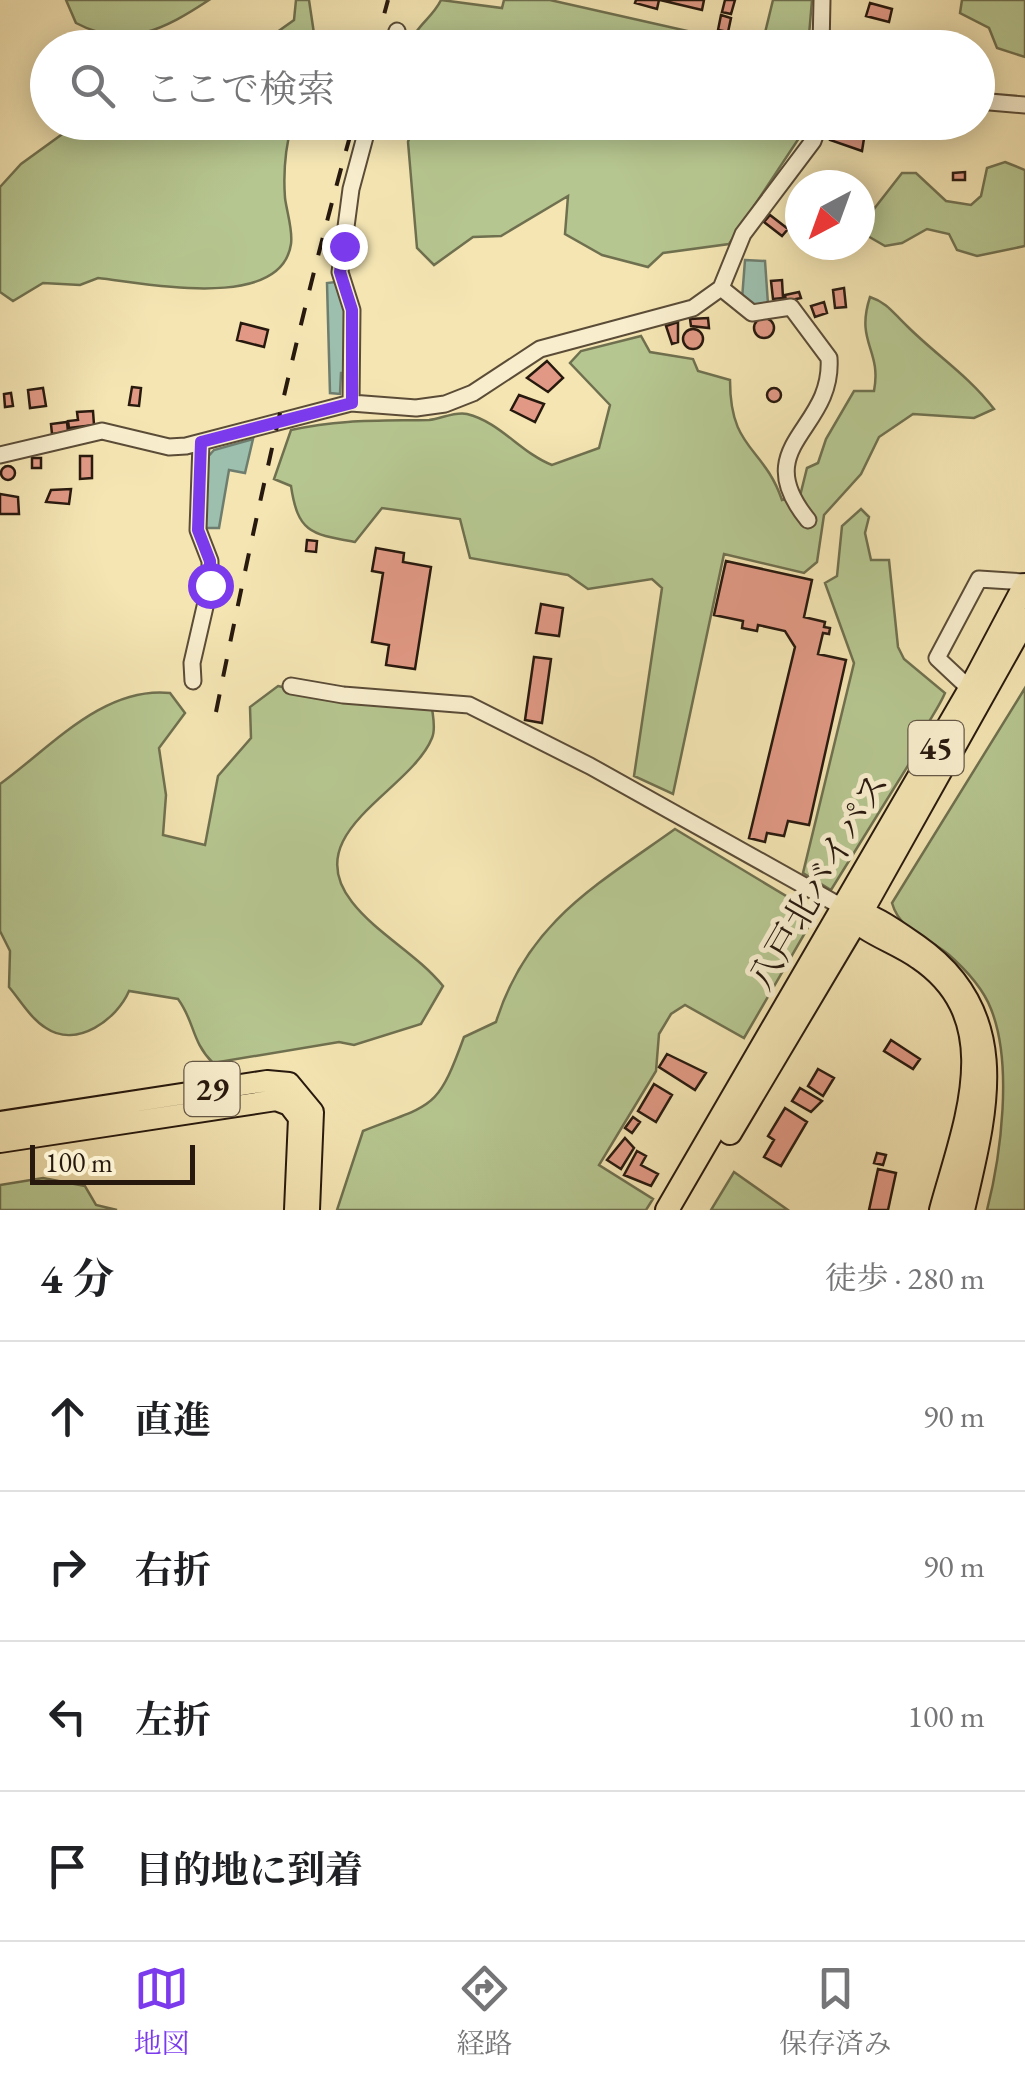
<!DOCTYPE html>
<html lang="ja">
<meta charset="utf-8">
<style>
body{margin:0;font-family:"EB Garamond","Noto Serif JP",serif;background:#f2f2f2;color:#202124}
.compass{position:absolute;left:785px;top:170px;width:90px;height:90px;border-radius:50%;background:#fff;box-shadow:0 5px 25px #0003;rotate:221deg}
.scale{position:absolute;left:30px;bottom:25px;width:165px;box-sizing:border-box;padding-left:10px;border:5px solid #28190e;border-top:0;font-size:28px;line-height:35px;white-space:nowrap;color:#28190e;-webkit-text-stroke:8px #f8eece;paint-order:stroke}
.stop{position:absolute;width:30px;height:30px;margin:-22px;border:8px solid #7c3aed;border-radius:50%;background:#fff}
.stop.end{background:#7c3aed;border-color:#fff;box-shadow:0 2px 10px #0008}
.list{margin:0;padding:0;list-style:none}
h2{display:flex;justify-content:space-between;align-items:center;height:130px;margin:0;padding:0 40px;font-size:42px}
h2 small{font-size:32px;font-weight:400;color:#757577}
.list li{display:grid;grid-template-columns:65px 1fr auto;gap:30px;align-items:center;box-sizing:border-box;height:150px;padding:0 40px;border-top:2px solid #e0e0e0}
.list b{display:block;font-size:38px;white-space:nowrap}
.list em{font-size:32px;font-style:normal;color:#757577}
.icon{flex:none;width:55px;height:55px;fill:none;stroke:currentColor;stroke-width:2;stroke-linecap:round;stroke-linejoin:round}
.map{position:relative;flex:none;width:1025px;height:1210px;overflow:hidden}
.search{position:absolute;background:#fff;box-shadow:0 5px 25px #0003;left:30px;right:30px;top:30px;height:110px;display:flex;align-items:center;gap:25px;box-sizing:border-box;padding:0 35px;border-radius:55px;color:#757577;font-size:38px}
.sheet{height:730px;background:#fff}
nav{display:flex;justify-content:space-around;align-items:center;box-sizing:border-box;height:140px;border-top:2px solid #e0e0e0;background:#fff;font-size:28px;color:#757577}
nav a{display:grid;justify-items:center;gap:5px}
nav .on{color:#7c3aed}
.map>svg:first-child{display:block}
.green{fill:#b6c690;stroke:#6f704f;stroke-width:2.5}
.water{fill:#9cbfae;stroke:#6e7d6e;stroke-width:2.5}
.building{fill:#e19985;stroke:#28190e;stroke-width:2.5}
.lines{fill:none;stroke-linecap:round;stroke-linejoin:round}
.minor-casing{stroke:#5b4c37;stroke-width:19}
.major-casing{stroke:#28190e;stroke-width:24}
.highway-casing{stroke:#28190e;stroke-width:26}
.minor{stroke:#f8eece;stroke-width:15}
.major{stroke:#f4e5b3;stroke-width:20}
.highway{stroke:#f4e5b3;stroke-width:22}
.rail{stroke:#28190e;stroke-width:4;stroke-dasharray:18 18;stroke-linecap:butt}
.route{stroke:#7c3aed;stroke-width:12}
.labels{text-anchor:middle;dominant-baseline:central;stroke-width:10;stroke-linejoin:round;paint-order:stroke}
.shield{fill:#f8eece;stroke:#665948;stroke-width:2.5}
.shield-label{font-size:32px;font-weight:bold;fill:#28190e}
.street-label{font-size:35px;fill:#28190e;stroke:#f8eece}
</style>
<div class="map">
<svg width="1025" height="1210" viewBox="0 0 1025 1210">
<rect width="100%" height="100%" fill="#f4e5b3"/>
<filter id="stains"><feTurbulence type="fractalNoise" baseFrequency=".002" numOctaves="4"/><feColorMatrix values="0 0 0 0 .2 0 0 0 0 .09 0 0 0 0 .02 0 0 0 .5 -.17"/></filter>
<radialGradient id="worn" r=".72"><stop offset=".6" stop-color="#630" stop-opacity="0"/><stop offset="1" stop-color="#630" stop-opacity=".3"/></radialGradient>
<path class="green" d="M66 0H209C165 29 126 50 76 23Z
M296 0H309L316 47H256L294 20Z
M441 0 502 8 504 0H550L736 42 763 41 773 0H812L808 47H410C414 26 432 19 441 0Z
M962 0H1025V57L997 48 989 28 960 13Z
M79 122 292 123C285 149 283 171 285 198 287 213 293 230 291 244 281 312 146 283 98 278L80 285 43 283 13 301 0 292V187L21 164Z
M414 123H809L729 244 663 253 648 267 602 255 565 234 568 196 501 236 473 237 434 265 417 248 408 142Z
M1005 162 1025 170V246L977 256 957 250 949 234 927 229 902 243 885 246 866 235 863 223 902 173H916L946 201 971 205 981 196 987 168Z
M870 297C888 303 893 313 907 326 936 355 969 376 994 409L974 418 913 414 879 437 861 474 824 515 817 562 804 573 724 554 673 794 634 776 662 588 652 579 588 589 568 575 470 558 460 519 382 508 355 542C311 534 298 533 291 486L274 479 291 430C341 419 379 421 429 420 441 419 455 411 467 414 500 422 521 453 552 465L599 448 610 405 570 363 581 351 641 336 650 352 693 359 698 371 730 380C730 451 763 445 782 500L800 496 807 468 818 463 826 439 854 391H874C882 349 855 343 870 297Z
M861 509 869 517 865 533 871 560H889L898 647 904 659 945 693C936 714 921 729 917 751L831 890 803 873 854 663 825 583 837 576 842 526Z
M278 686 347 702 432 708C433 717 436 729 432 738 410 792 297 832 352 902 377 934 417 954 443 986L421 1024 354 1045 339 1042 213 1063C191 1041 195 1022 178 999L129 991C117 1019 77 1049 46 1028 31 1019 20 1000 9 987L10 951 0 931V784C50 748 103 686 170 693L185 713 159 748 166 795 163 835 205 845 218 776 251 738 250 707Z
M1025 688V1210H987C1001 1155 1013 1064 991 1009 983 988 964 968 948 954 927 937 900 931 892 903Z
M675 829 816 914 744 1038 685 1005 671 1014 659 1034 656 1071 599 1165 653 1199 646 1210H337L363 1131C434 1103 437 1111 464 1037L496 1022C527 923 595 886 675 829Z
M734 1172 788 1210H711Z
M43 1178 85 1186 96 1205 117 1210H0V1185Z"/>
<path class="water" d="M745 260 765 261 768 304 752 305 742 299Z
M335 282 346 309 347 373H341L340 394 330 393 327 283Z
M253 439 245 473 229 470 219 528H203L205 460 214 450Z"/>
<path class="building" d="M636 0H659L657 9 635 3Z
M660 0H704L702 10Z
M725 0H735L731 14 722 12Z
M870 3 892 9 889 22 866 16Z
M721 15 731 18 728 32 718 30Z
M922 32 930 34 926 48 917 47Z
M833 122 865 132 862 151 830 140Z
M965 172V180H953V173Z
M770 215 788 229 782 236 764 222Z
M782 280 783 298 773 299 771 281Z
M844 288 846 307 835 308 833 290Z
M799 292 801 298 786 301 785 295Z
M824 302 827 313 815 317 811 306Z
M708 318 709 328 691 326 690 319Z
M754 328a10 10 0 1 1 20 0a10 10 0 1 1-20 0Z
M678 322V342L672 344 666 326Z
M241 323 268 330 264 347 237 340Z
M683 339a10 10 0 1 1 20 0a10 10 0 1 1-20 0Z
M547 361 563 378 548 392 527 378Z
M132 387 141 388 139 406 129 405Z
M767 395a7 7 0 1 1 14 0a7 7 0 1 1-14 0Z
M43 388 46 406 30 408 28 390Z
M11 393 13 406 5 407 4 394Z
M519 395 544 404 535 422 511 410Z
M93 411 94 425 69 428 68 421 78 420 77 412Z
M67 422 68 432 52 434 51 424Z
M80 456H92V478L80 479Z
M32 458H41V468H32Z
M1 473a7 7 0 1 1 14 0a7 7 0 1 1-14 0Z
M71 489 69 504 46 502 51 490Z
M0 494 18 497 19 514H0Z
M307 540 317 541 316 552 306 551Z
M376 548 404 553 403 562 431 567 415 669 386 665 389 645 372 642 383 573 372 571Z
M726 561 812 580 804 617 825 622 824 627 830 628 829 634 823 633 818 654 846 660 809 825 788 821 784 836 767 833 765 842 749 838 795 647 785 631 758 625 757 631 742 628 743 621 714 615Z
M541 604 563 608 559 636 536 633Z
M534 657 551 659 542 723 525 720Z
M891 1040 920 1059 913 1069 884 1051Z
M667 1054 706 1073 695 1090 659 1067Z
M818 1069 834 1078 823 1096 808 1086Z
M654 1084 672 1095 656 1122 638 1111Z
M800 1088 822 1101 811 1112 792 1101Z
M785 1108 807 1122 781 1166 764 1157 774 1140 768 1136Z
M633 1117 640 1122 632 1133 625 1128Z
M625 1138 634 1148 621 1169 607 1160Z
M637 1151 646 1156 641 1165 658 1174 651 1186 624 1175Z
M877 1153 886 1155 883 1165 874 1163Z
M878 1169 896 1173 888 1210H869Z"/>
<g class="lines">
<defs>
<path id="minor" d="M392 48 397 31
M821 48 822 0
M978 101 1025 105
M721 288 752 313 791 307 829 358C834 431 747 445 808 520
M351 403 352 310 340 272 351 189 369 122
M0 455 102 431 169 447 186 446 351 403 416 408 445 404 473 393 540 349 693 308 721 288 743 234 813 141 820 122
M193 681 192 663 210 585V561L198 530 201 443
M291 686 343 695 469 705 590 766 844 908
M970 689 937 658 979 579 1025 582"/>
<path id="major" d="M0 1122 267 1081 289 1083 313 1112 309 1210
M0 1142 276 1100 289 1105 299 1118 295 1210"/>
<path id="highway" d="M730 1133 862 911 1025 620
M667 1210 970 689 1025 585
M941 1210C964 1125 1010 1020 919 958 894 940 862 933 844 908 871 913 894 930 917 946 1014 1014 986 1111 963 1210"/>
</defs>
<use href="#minor" class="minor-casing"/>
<use href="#major" class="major-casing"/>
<use href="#highway" class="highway-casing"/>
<use href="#minor" class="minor"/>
<use href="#major" class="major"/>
<use href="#highway" class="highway"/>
<path class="rail" d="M375 48 388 0
M216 712C256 514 299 317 354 122"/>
</g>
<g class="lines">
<path class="route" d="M210 585V561L198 530 201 442 352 403V310L340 272 344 246"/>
</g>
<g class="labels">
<g class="shield">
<rect x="908.5" y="721" width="55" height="54" rx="8"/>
<rect x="184.5" y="1062" width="55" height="54" rx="8"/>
</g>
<g class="shield-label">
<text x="936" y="748">45</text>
<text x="212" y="1089">29</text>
</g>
<g class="street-label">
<text transform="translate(818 881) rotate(-60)">八戸北バイパス</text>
</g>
</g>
<rect width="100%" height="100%" filter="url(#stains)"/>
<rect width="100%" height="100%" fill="url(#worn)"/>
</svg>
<svg class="compass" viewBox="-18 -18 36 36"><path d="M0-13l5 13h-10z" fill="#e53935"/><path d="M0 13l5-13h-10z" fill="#757577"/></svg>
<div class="scale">100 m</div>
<div class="stop" style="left:210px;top:585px"></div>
<div class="stop end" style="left:344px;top:246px"></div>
<div class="search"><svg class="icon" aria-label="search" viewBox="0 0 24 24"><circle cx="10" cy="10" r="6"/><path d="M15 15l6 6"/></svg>ここで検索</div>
</div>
<section class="sheet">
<h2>4 分<small>徒歩 · 280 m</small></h2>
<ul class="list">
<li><svg class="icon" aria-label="ahead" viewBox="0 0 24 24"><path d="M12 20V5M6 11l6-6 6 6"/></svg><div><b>直進</b></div><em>90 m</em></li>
<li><svg class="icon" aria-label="right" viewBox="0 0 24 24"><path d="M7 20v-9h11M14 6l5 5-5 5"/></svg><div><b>右折</b></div><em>90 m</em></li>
<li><svg class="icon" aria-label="left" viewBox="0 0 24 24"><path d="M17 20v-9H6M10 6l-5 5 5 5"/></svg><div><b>左折</b></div><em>100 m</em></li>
<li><svg class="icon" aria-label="arrive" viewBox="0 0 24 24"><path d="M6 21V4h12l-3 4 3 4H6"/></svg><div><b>目的地に到着</b></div></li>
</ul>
</section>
<nav>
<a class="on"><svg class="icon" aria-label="map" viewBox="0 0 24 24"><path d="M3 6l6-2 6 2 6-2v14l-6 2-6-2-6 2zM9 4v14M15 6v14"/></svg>地図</a>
<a><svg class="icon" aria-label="directions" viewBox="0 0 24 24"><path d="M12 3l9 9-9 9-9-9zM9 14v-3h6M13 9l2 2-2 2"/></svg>経路</a>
<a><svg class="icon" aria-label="saved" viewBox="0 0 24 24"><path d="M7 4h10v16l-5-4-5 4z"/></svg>保存済み</a>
</nav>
